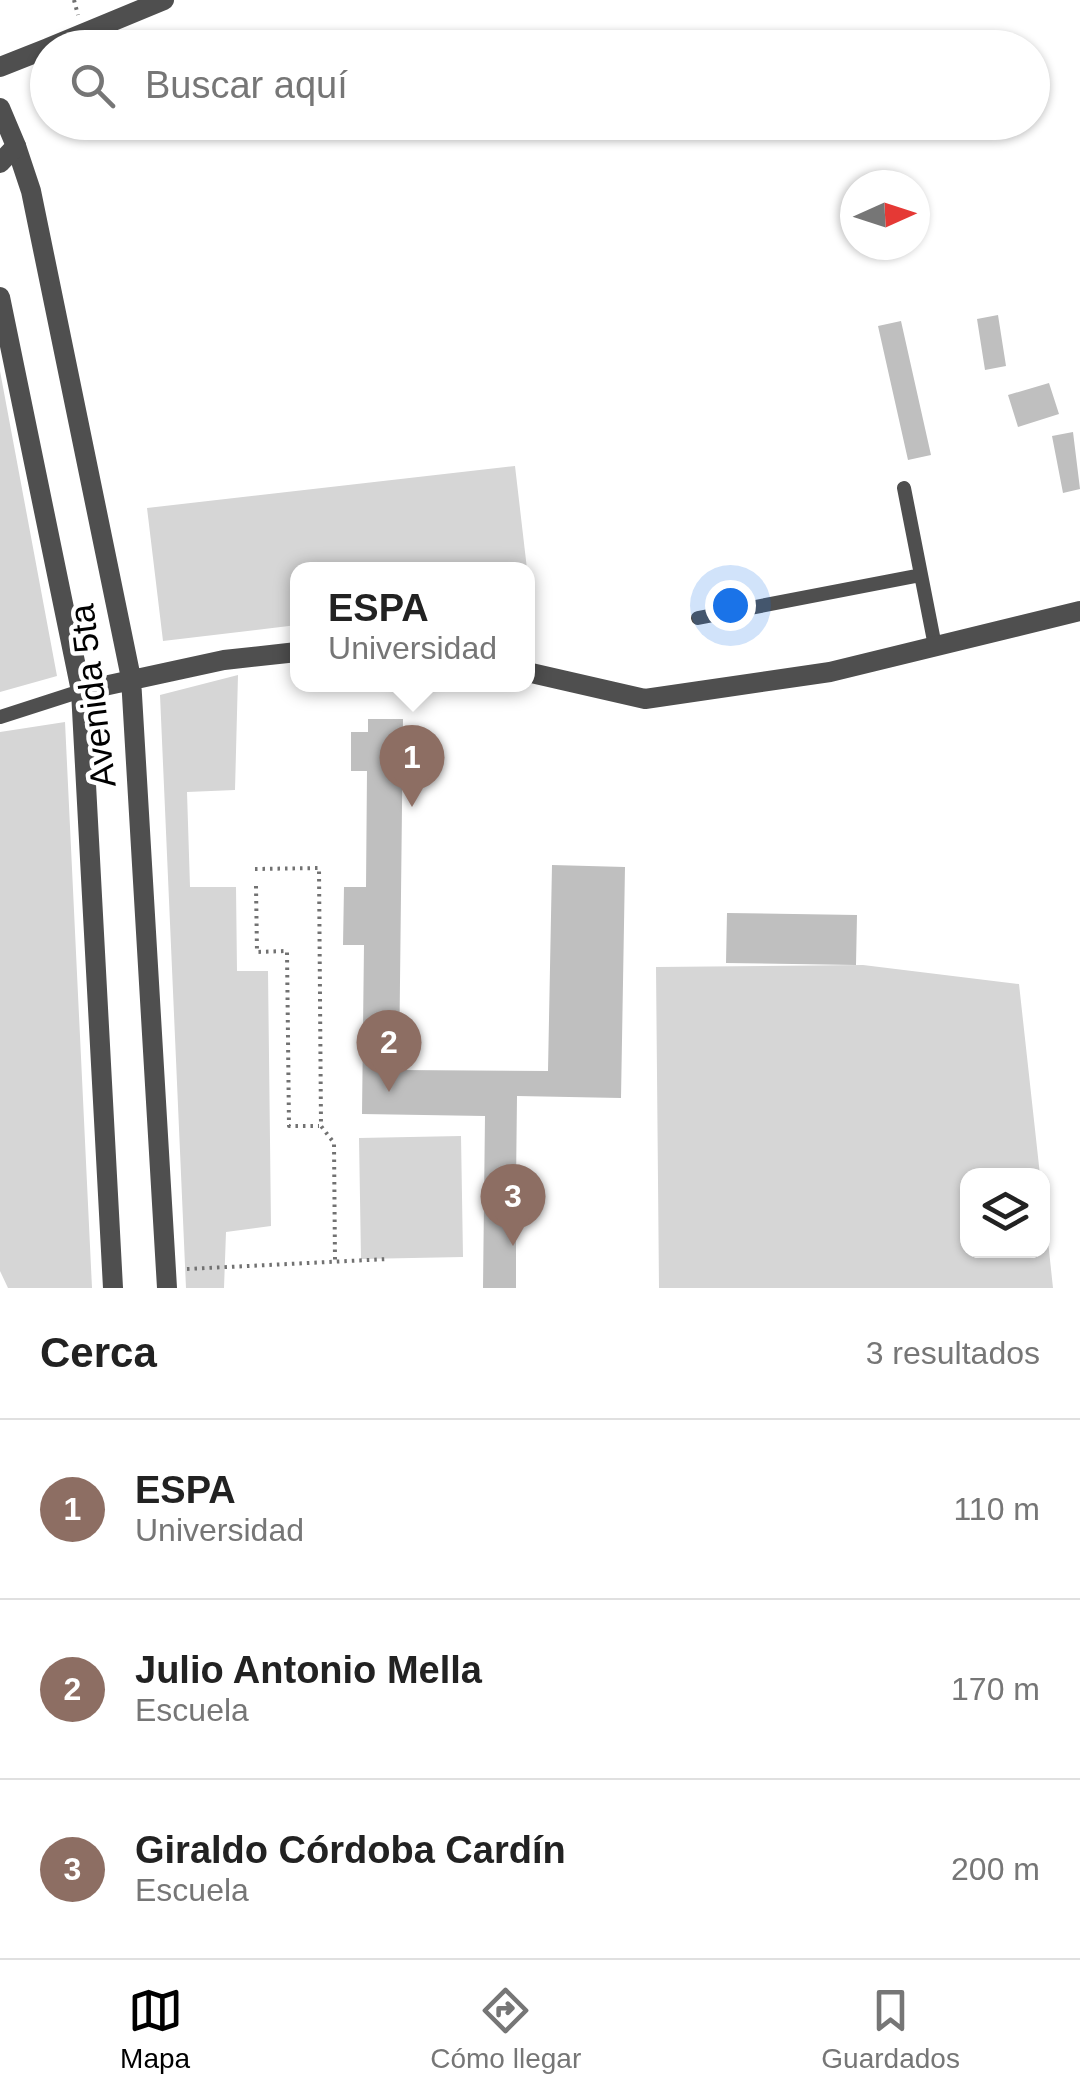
<!DOCTYPE html>
<html lang="es">
<meta charset="utf-8">
<style>
body{margin:0;font-family:Arial,sans-serif;background:#f6f6f6;color:#222}
.controls{position:absolute;right:30px;bottom:30px;display:grid;overflow:hidden;border-radius:20px;box-shadow:0 2px 8px #0004}
.controls button{width:90px;height:90px;display:grid;place-items:center;padding:0;border:0;border-bottom:2px solid #e0e0e0;background:#fff;color:#222;font:50px sans-serif}
.compass{position:absolute;left:840px;top:170px;width:90px;height:90px;border-radius:50%;background:#fff;box-shadow:0 2px 8px #0004;rotate:87deg}
.you{position:absolute;left:730px;top:605px;width:35px;height:35px;margin:-25px;border:8px solid #fff;border-radius:50%;background:#1a73e8;box-shadow:0 0 0 15px #1a73e833}
.badge{display:grid;place-items:center;width:65px;height:65px;border-radius:50%;background:#000;color:#fff;font-size:32px;font-weight:700}
.pin{position:absolute;translate:-50% -82px;filter:drop-shadow(0 2px 5px #0008)}
.pin::after{content:'';position:absolute;top:52px;width:35px;height:30px;background:inherit;clip-path:polygon(0 0,100% 0,50% 100%)}
.popup{position:absolute;left:290px;top:562px;width:245px;height:130px;box-sizing:border-box;display:grid;place-content:center;border-radius:20px;background:#fff;filter:drop-shadow(0 2px 8px #0005);font-size:32px;white-space:nowrap;color:#767676}
.popup b{font-size:38px;color:#222}
.popup::after{content:'';position:absolute;left:50%;top:100%;margin-left:-20px;border:20px solid transparent;border-top-color:#fff}
.list{margin:0;padding:0;list-style:none}
h2{display:flex;justify-content:space-between;align-items:center;height:130px;margin:0;padding:0 40px;font-size:42px}
h2 small{font-size:32px;font-weight:400;color:#767676}
.list li{display:grid;grid-template-columns:65px 1fr auto;gap:30px;align-items:center;box-sizing:border-box;height:180px;padding:0 40px;border-top:2px solid #e0e0e0}
.list b{display:block;font-size:38px;white-space:nowrap}
.list p{margin:0;font-size:32px;white-space:nowrap;color:#767676}
.list em{font-size:32px;font-style:normal;color:#767676}
.icon{flex:none;width:55px;height:55px;fill:none;stroke:currentColor;stroke-width:2;stroke-linecap:round;stroke-linejoin:round}
.map{position:relative;flex:none;width:1080px;height:1288px;overflow:hidden}
.search{position:absolute;background:#fff;box-shadow:0 2px 8px #0004;left:30px;right:30px;top:30px;height:110px;display:flex;align-items:center;gap:25px;box-sizing:border-box;padding:0 35px;border-radius:55px;color:#767676;font-size:38px}
.sheet{height:670px;background:#fff}
nav{display:flex;justify-content:space-around;align-items:center;box-sizing:border-box;height:140px;border-top:2px solid #e0e0e0;background:#fff;font-size:28px;color:#767676}
nav a{display:grid;justify-items:center;gap:5px}
nav .on{color:#000}
.map>svg:first-child{display:block}
.green{fill:#d6d6d6}
.building{fill:#bfbfbf}
.lines{fill:none;stroke-linecap:round;stroke-linejoin:round}
.path{stroke:#717171;stroke-width:4;stroke-dasharray:2.5 5;stroke-linecap:butt}
.service{stroke:#4f4f4f;stroke-width:14}
.minor{stroke:#4f4f4f;stroke-width:20}
.tertiary{stroke:#4f4f4f;stroke-width:20}
.labels{text-anchor:middle;dominant-baseline:central;stroke-width:9;stroke-linejoin:round;paint-order:stroke}
.street-label{font-size:35px;fill:#000;stroke:#fff}
</style>
<div class="map">
<svg width="1080" height="1288" viewBox="0 0 1080 1288">
<rect width="100%" height="100%" fill="#fff"/>
<path class="green" d="M0 371 57 676 0 692Z
M515 466 527 569 297 570V625L163 641 147 508Z
M238 675 235 790 187 792 190 887H236L237 971H268L271 1226 226 1232 224 1288H186L160 695Z
M65 722 92 1288H8L0 1271V732Z
M863 965 1019 984 1040 1175 968 1176V1250H1042L1043 1194 1053 1288H659L656 967Z
M461 1136 463 1257 361 1259 359 1138Z"/>
<path class="building" d="M998 315 1006 366 985 370 977 319Z
M901 321 931 455 908 460 878 326Z
M1049 383 1059 414 1018 427 1008 395Z
M1073 432 1080 489 1063 493 1052 436Z
M368 719H403L399 1070 548 1071 552 865 625 867 621 1098 517 1096 516 1183H525V1222H516V1288H483L485 1116 362 1114 364 945H343L344 887H366L367 771H351V732H368Z
M727 913 857 915 856 965 726 963Z"/>
<g class="lines">
<path class="path" d="M74 0 78 15
M255 869 319 868 321 1126 334 1143 335 1261
M256 886 257 952 287 951 289 1126H319
M187 1269 387 1259"/>
<path class="service" d="M904 488 935 646
M698 618 921 575
M0 717 81 691"/>
<path class="minor" d="M48 48 164 0
M0 67 48 48
M16 146 31 191 131 678 167 1288
M0 297 81 691 113 1288
M527 672 645 699 830 672 1080 611
M81 691 224 660 297 652"/>
<path class="tertiary" d="M0 108 16 146 0 163"/>
</g>
<g class="labels">
<g class="street-label">
<text transform="translate(92 696) rotate(-97)">Avenida 5ta</text>
</g>
</g>
</svg>
<div class="controls">
<button><svg class="icon" aria-label="layers" viewBox="0 0 24 24"><path d="M12 4l9 5-9 5-9-5zM3 14l9 5 9-5"/></svg></button>
</div>
<svg class="compass" viewBox="-18 -18 36 36"><path d="M0-13l5 13h-10z" fill="#e53935"/><path d="M0 13l5-13h-10z" fill="#767676"/></svg>
<div class="you"></div>
<div class="pin badge" style="left:412px;top:807px;background:#8d6e63">1</div>
<div class="popup"><b>ESPA</b>Universidad</div>
<div class="pin badge" style="left:389px;top:1092px;background:#8d6e63">2</div>
<div class="pin badge" style="left:513px;top:1246px;background:#8d6e63">3</div>
<div class="search"><svg class="icon" aria-label="search" viewBox="0 0 24 24"><circle cx="10" cy="10" r="6"/><path d="M15 15l6 6"/></svg>Buscar aquí</div>
</div>
<section class="sheet">
<h2>Cerca<small>3 resultados</small></h2>
<ul class="list">
<li><span class="badge" style="background:#8d6e63">1</span><div><b>ESPA</b><p>Universidad</p></div><em>110 m</em></li>
<li><span class="badge" style="background:#8d6e63">2</span><div><b>Julio Antonio Mella</b><p>Escuela</p></div><em>170 m</em></li>
<li><span class="badge" style="background:#8d6e63">3</span><div><b>Giraldo Córdoba Cardín</b><p>Escuela</p></div><em>200 m</em></li>
</ul>
</section>
<nav>
<a class="on"><svg class="icon" aria-label="map" viewBox="0 0 24 24"><path d="M3 6l6-2 6 2 6-2v14l-6 2-6-2-6 2zM9 4v14M15 6v14"/></svg>Mapa</a>
<a><svg class="icon" aria-label="directions" viewBox="0 0 24 24"><path d="M12 3l9 9-9 9-9-9zM9 14v-3h6M13 9l2 2-2 2"/></svg>Cómo llegar</a>
<a><svg class="icon" aria-label="saved" viewBox="0 0 24 24"><path d="M7 4h10v16l-5-4-5 4z"/></svg>Guardados</a>
</nav>
